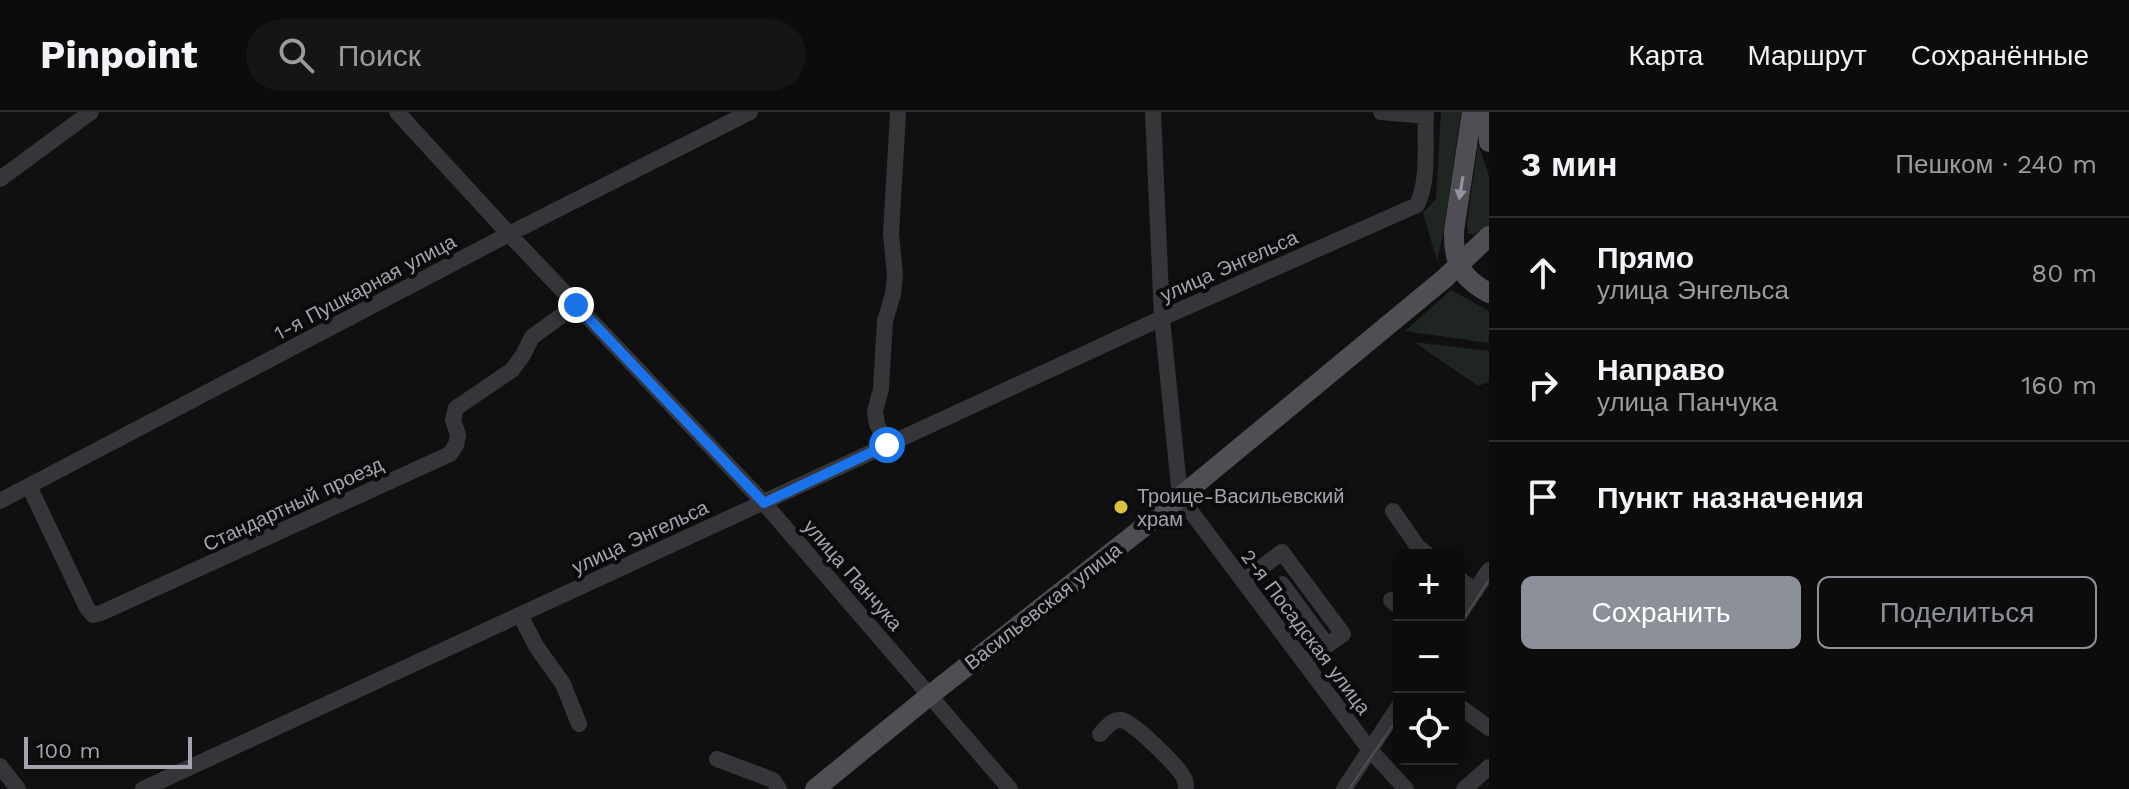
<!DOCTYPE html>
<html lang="ru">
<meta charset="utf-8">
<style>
body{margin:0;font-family:"Work Sans",sans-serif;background:#151516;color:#f1f3f6}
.controls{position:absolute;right:24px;bottom:24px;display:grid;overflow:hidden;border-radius:12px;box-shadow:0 4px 20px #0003}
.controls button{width:72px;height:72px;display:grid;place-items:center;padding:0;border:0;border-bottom:2px solid #2c2c2e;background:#0c0c0d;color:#f1f3f6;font:40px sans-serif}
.scale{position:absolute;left:24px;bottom:20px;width:168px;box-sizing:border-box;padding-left:8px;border:4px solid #a3a4b0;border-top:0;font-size:22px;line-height:28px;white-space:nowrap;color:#a3a4b0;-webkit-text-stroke:6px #0b0b0c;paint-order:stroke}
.stop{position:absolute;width:24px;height:24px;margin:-18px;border:6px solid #1a73e8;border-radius:50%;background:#fff}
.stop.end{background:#1a73e8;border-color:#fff;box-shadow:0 2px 8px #0008}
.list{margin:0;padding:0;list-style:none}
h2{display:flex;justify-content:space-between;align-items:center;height:104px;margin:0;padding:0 32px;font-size:34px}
h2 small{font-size:26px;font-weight:400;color:#9a9b9d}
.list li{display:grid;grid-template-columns:52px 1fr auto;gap:24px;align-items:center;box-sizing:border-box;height:112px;padding:0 32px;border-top:2px solid #2c2c2e}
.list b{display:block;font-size:30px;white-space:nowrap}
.list p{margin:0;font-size:26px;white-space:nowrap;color:#9a9b9d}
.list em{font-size:26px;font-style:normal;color:#9a9b9d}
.actions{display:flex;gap:16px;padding:24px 32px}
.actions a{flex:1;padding:18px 0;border:2px solid #8c9099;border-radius:12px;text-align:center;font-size:28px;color:#8c9099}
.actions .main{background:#8c9099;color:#fff}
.icon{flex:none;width:44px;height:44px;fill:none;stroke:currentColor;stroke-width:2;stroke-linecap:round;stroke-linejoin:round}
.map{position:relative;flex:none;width:1489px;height:677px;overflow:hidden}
header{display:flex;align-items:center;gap:48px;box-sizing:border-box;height:112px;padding:0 40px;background:#0c0c0d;border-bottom:2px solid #2c2c2e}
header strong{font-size:38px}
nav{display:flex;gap:44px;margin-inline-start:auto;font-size:28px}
.search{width:560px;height:72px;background:#151516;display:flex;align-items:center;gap:20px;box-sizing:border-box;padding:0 28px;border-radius:44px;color:#9a9b9d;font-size:30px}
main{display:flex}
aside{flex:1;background:#0c0c0d}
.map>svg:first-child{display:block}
.green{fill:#1f2521}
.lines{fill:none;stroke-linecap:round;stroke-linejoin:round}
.minor{stroke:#36363a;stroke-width:16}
.major{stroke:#4e4e54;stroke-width:20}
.tram{stroke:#4e4e54;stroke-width:2}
.oneway{fill:#92939e}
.route{stroke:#1a73e8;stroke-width:10}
.poi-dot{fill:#d9c13f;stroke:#0b0b0c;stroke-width:3}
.labels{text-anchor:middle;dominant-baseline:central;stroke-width:8;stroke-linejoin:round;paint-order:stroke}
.street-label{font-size:20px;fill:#a3a4b0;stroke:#0b0b0c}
.poi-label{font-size:20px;fill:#a3a4b0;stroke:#0b0b0c;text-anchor:start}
</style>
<header>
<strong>Pinpoint</strong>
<div class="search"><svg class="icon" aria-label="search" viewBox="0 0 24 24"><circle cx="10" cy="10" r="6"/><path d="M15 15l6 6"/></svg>Поиск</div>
<nav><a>Карта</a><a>Маршрут</a><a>Сохранённые</a></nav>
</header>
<main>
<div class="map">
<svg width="1489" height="677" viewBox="0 0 1489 677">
<rect width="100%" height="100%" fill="#101011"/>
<path class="green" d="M1441 0H1461L1443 123 1437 149 1423 101 1436 87Z
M1478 32 1489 64V114L1473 123 1468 121 1467 110Z
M1451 178 1489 199V231L1405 219Z
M1414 230 1489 239V270L1478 274Z"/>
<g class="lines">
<path class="minor" d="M397 0 509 122 764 391 1010 677
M1153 0 1162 206 1180 385 1370 638 1406 677
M1381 0 1426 4
M0 67 91 0
M887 333 877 312 875 299 881 277 885 209 893 182 895 163 891 122 898 0
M29 374 87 496 93 503 101 501 450 342 456 333 458 323 453 308 456 296 512 258 523 243 532 225 576 193
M0 389 509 122 750 0
M1393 399 1418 435 1428 443
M1459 467 1476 479
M1243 469 1282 440 1343 522 1304 550
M1282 472 1327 533
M1391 488 1399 495
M520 503 536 534 563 572 579 612
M1459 503 1489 458
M1459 594 1489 616
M1100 622C1106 616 1112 607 1121 608 1133 609 1177 654 1183 664 1186 669 1186 672 1186 677
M717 647 773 668 779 677
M0 654 18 677
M143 677 1162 206 1417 93C1430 66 1424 29 1426 0
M1344 677 1399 594
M1464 677 1489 655"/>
<path class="major" d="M1472 0 1454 119C1453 150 1461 166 1489 181
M1487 0 1489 30
M815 677 929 584 1145 414 1445 166 1489 124"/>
<path class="tram" d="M1459 514 1489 468
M1349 677 1399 604"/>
</g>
<defs><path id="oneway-solid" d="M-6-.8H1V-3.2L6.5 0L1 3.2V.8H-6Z" transform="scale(2)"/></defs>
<use class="oneway" href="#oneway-solid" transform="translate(1461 76) rotate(99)"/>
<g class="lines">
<path class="route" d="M576 193 764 391 887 333"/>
</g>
<circle class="poi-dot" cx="1121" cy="395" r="8"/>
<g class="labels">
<g class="street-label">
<text transform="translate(1229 154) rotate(-24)">улица Энгельса</text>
<text transform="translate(365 175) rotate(-28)">1-я Пушкарная улица</text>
<text transform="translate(293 392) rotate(-25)">Стандартный проезд</text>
<text transform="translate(640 425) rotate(-25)">улица Энгельса</text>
<text transform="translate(853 463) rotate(49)">улица Панчука</text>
<text transform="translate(1043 494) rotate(-38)">Васильевская улица</text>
<text transform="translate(1306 520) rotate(53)">2-я Посадская улица</text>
</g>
<g class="poi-label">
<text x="1137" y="384">Троице-Васильевский<tspan x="1137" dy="23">храм</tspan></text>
</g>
</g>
</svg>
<div class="controls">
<button>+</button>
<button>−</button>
<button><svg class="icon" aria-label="locate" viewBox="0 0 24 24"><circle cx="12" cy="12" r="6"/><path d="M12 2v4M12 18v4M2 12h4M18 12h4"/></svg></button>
</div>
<div class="scale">100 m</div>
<div class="stop" style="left:887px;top:333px"></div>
<div class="stop end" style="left:576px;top:193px"></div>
</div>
<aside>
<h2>3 мин<small>Пешком · 240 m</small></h2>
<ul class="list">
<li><svg class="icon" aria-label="ahead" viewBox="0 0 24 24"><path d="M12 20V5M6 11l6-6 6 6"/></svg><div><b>Прямо</b><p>улица Энгельса</p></div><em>80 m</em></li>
<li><svg class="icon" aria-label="right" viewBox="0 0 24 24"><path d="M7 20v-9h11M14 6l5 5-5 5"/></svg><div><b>Направо</b><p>улица Панчука</p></div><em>160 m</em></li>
<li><svg class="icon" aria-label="arrive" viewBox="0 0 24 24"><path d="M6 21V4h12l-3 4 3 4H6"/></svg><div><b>Пункт назначения</b></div></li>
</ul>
<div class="actions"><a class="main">Сохранить</a><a>Поделиться</a></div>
</aside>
</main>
